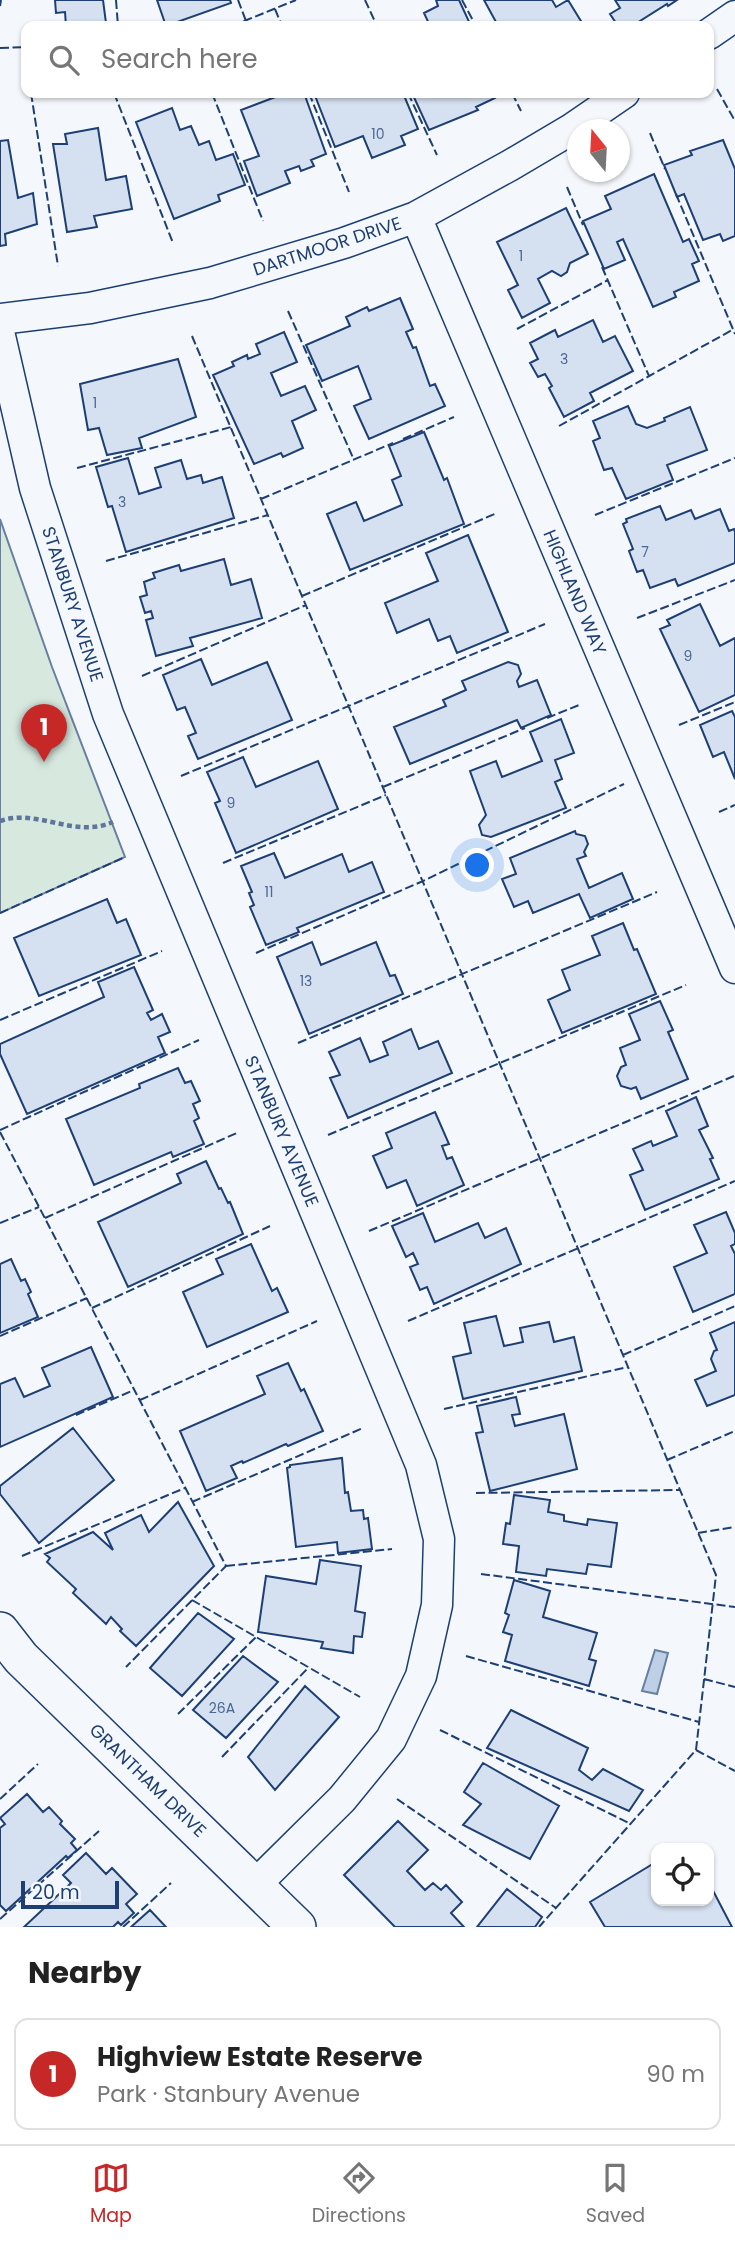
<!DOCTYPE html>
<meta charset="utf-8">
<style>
body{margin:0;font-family:Poppins,sans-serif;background:#f2f2f2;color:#222}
.controls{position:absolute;right:21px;bottom:21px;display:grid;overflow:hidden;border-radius:14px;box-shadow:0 2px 5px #0004}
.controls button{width:63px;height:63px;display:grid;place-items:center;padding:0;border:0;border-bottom:2px solid #e0e0e0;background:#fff;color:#222;font:35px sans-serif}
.compass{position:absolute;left:567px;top:119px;width:63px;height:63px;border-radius:50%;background:#fff;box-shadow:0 2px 5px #0004;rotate:342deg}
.scale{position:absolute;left:21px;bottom:18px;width:98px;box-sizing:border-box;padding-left:7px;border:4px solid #1d3f73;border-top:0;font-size:19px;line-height:24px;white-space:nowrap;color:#1d3f73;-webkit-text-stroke:5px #f4f7fb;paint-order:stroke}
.you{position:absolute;left:478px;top:866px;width:24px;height:24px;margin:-18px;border:5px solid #fff;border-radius:50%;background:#1a73e8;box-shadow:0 0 0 10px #1a73e833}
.badge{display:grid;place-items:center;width:46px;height:46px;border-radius:50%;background:#c62828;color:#fff;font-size:23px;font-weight:700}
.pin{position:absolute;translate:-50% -58px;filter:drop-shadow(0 2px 4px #0008)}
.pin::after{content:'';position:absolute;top:37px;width:24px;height:21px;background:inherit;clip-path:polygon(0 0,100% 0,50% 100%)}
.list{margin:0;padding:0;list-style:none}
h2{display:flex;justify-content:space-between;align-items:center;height:91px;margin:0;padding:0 28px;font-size:30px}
h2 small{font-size:23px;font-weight:400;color:#767676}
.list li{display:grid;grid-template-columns:46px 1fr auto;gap:21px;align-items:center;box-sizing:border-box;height:112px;margin:0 14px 14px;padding:0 14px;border:2px solid #e0e0e0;border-radius:14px}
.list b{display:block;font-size:26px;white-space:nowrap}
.list p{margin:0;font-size:23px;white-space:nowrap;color:#767676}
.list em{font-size:23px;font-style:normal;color:#767676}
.icon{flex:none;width:38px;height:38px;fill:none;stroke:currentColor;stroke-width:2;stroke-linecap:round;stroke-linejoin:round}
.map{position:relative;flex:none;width:735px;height:1927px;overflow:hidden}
.search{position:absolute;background:#fff;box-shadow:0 2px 5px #0004;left:21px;right:21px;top:21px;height:77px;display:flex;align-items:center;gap:18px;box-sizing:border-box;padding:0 24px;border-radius:14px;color:#767676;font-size:26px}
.sheet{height:217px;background:#fff}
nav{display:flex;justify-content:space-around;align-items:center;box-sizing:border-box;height:98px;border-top:2px solid #e0e0e0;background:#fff;font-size:19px;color:#767676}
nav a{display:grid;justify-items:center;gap:4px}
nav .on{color:#c62828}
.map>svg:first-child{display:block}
.green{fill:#d7e8df;stroke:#687fa3;stroke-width:2}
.water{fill:#bed0e5;stroke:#687fa3;stroke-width:2}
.building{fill:#d5e0f0;stroke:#1d3f73;stroke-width:2}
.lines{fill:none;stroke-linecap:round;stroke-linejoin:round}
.minor-casing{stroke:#1d3f73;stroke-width:33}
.tertiary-casing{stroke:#1d3f73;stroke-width:40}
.path{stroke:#5e769c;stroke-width:4.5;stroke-dasharray:5 3.5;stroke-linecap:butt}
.minor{stroke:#f4f7fb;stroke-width:30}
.tertiary{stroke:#f4f7fb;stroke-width:37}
.fence{stroke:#1d3f73;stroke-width:2;stroke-dasharray:9 3.5;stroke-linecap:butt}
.labels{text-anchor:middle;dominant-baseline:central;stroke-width:5;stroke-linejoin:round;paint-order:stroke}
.number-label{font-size:14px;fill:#4b6792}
.street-label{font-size:18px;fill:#1d3f73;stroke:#f4f7fb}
</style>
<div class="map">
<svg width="735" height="1927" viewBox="0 0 735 1927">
<rect width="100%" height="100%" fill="#f4f7fb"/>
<path class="green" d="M0 519 52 667 125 857 0 913Z"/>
<path class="water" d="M655 1650 668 1653 657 1694 642 1691Z"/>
<path class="building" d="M55 0H103L106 23 66 26 65 12 56 13Z
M157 0H230L231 3 166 26Z
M436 0H459L471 26H430L424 13 438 6Z
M484 0H552L556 7 568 0 584 26H491L496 22Z
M615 0H677L668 6 667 4 632 26H618L610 14 620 8Z
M286 93H304L326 154 311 160 314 166 301 171 299 166 285 171 290 183 257 196 244 161 259 156 241 110Z
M314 93H403L418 129 401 136 405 145 372 158 363 136 335 147Z
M412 93H493L495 98 476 107 478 110 429 130Z
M172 108 180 130 191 126 199 145 209 141 216 160 233 154 245 185 218 195 220 201 174 219 136 122Z
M98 128 106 180 126 176 132 209 94 216 97 227 67 232 53 144H67L65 134Z
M8 140 18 198 33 193 37 224 5 234 6 245 0 246V141Z
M723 140 735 169V236L723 241 720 234 703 240 684 194 677 197 664 165 692 155 690 151Z
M654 174 683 242 689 239 699 261 692 264 699 281 674 292 676 297 653 307 623 239 617 242 625 260 604 269 583 221 611 209 605 196Z
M566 208 588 254 570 263 567 272 561 276 552 271 538 279 550 303 522 318 508 290 518 285 497 242Z
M400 298 413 329 406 332 413 348 416 347 430 386 435 384 445 406 369 439 354 406 371 399 358 366 322 381 306 345 350 326 346 317 367 307 369 311Z
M593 320 603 342 615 336 633 371 590 393 594 401 564 417 549 388 552 386 545 374 538 377 530 363 538 359 530 343 555 330 558 337Z
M284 332 297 362 271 373 281 396 305 386 316 410 292 421 303 448 283 457 281 453 254 464 213 375 234 366 232 362 247 355 248 359 260 354 256 344Z
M178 359 196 417 139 438 142 448 107 455 99 428 88 430 80 384Z
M628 406 636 424 647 428 665 421 664 418 690 407 707 450 667 465 673 480 626 499 612 468 604 470 593 441 600 438 593 421Z
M424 432 444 480 447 478 464 524 350 570 327 514 356 502 364 521 402 505 392 480 401 476 389 446Z
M128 458 139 494 161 487 155 468 181 460 187 479 201 475 203 483 222 477 234 518 126 552 112 506 108 507 96 467Z
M660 506 666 520 691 510 695 519 720 509 729 531 734 529 735 532V563L678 586 675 579 650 588 643 570 637 572 629 551 633 549 623 524 627 522 626 519Z
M468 535 508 632 457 653 450 636 438 641 429 619 397 633 385 603 438 581 426 553Z
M224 559 231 585 251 579 262 618 190 638 193 646 156 656 146 620 153 618 151 611 145 613 140 597 147 595 144 582 155 578 153 573 179 565 181 571Z
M700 604 720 646 735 638V695L699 712 660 629 670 625 667 620Z
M201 659 212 685 267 662 292 720 198 759 188 736 196 733 185 707 177 710 163 675Z
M508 662 518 665 521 674 517 681 519 687 537 680 551 715 521 728 517 720 410 764 394 727 446 706 443 700 466 690 462 681Z
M732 711 735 717V779L724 752 713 757 700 725Z
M561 719 574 753 555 760 562 779 555 782 566 808 491 837 482 835 479 825 486 815 470 771 496 761 502 777 542 761 530 732Z
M243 757 256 787 318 761 338 809 236 853 215 803 220 801 207 772Z
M575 831 576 834 585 836 588 844 584 852 586 856 577 859 589 888 622 873 633 899 590 918 579 894 533 913 528 901 514 907 502 879 516 874 510 858Z
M274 853 285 878 342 854 349 872 372 862 384 892 297 928 299 932 266 945 250 907 254 905 249 893 252 892 241 866Z
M107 899 117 923 126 919 141 955 39 996 14 938Z
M623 923 634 950 637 949 656 994 562 1033 548 1000 570 990 562 970 600 955 592 936Z
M312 942 321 965 376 942 390 976 395 975 403 994 309 1034 277 957Z
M134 967 153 1010 147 1013 151 1020 162 1014 170 1032 158 1037 165 1053 27 1114 0 1054V1044L104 997 98 982Z
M660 1001 673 1030 668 1032 688 1079 641 1099 636 1087 631 1089 621 1086 617 1076 621 1067 626 1065 620 1048 640 1040 629 1014Z
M411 1029 419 1049 438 1041 452 1073 348 1118 330 1078 340 1075 329 1052 360 1038 370 1062 388 1055 383 1042Z
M178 1068 185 1083 191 1081 200 1101 193 1104 199 1118 194 1121 204 1144 173 1157 171 1152 94 1185 66 1119 140 1088 139 1084Z
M696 1097 708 1126 699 1130 713 1158 710 1159 719 1179 645 1210 630 1175 643 1170 633 1149 651 1141 653 1146 677 1136 666 1111Z
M435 1112 449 1144 442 1146 447 1159 452 1157 464 1185 417 1206 406 1180 387 1188 373 1156 392 1148 386 1133Z
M206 1161 219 1189 221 1188 228 1203 230 1202 243 1234 128 1287 98 1222 181 1183 177 1174Z
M726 1212 735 1233V1244L731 1246 735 1254V1294L693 1312 674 1267 707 1253 694 1225Z
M423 1213 435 1242 478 1223 485 1238 506 1228 521 1264 434 1304 427 1287 420 1290 410 1267 418 1264 413 1253 406 1257 392 1226Z
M251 1244 272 1291 277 1288 288 1312 207 1347 183 1292 223 1274 216 1259Z
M11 1259 21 1281 25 1279 31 1292 28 1294 38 1317 0 1333V1264Z
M496 1316 504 1346 523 1342 520 1328 549 1322 554 1342 574 1337 582 1371 463 1399 453 1357 471 1353 464 1323Z
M735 1322V1395L707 1406 695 1380 716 1371 711 1359 714 1351 717 1350 710 1333Z
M91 1347 113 1397 0 1447V1384L15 1378 24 1397 50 1386 42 1368Z
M288 1363 301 1391 304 1389 323 1431 288 1446 286 1444 243 1463 242 1461 231 1466 237 1478 206 1491 180 1431 265 1394 257 1376Z
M516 1397 520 1414 512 1415 515 1426 564 1414 577 1469 490 1491 476 1433 483 1432 477 1406Z
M73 1428 114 1480 39 1543 0 1494V1486Z
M342 1458 345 1493 348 1492 351 1511 363 1510 364 1519 368 1518 372 1549 338 1553 337 1542 296 1547 287 1468 290 1467V1465Z
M514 1495 550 1500 548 1512 564 1515V1521L587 1525 588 1519 617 1523 611 1567 588 1564 586 1574 547 1569 546 1576 516 1572 519 1546 503 1544 506 1523 510 1524Z
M178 1502 214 1566 136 1646 120 1631 122 1629 111 1617 106 1624 73 1593 76 1589 47 1562 50 1558 45 1554 93 1532 113 1550 105 1533 141 1515 149 1532Z
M320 1560 361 1566 355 1611 365 1613 362 1637 354 1636 353 1653 321 1648 323 1642 258 1632 266 1576 316 1584Z
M514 1580 550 1591 543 1617 597 1633 589 1659 596 1661 589 1686 505 1661 512 1635 503 1632 509 1615 505 1613Z
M198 1613 234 1639 182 1696 150 1668Z
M243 1656 278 1682 226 1738 193 1710Z
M305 1686 339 1717 275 1790 248 1757Z
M511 1710 588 1748 579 1770 592 1780 603 1769 643 1790 629 1811 487 1748Z
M483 1763 559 1806 530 1859 463 1825 481 1804 464 1792Z
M27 1794 43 1812 49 1807 62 1821 60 1824 75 1839 71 1843 77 1850 68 1858 66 1856 6 1911 0 1905V1828L5 1824 0 1818Z
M398 1821 428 1850 407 1871 425 1890 433 1883 441 1890 446 1885 462 1902 451 1913 464 1927H395L344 1875Z
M86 1853 106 1874 112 1868 137 1894 126 1904 134 1913 121 1925 118 1922 113 1927H24L71 1883 63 1875Z
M656 1862V1901H709V1883L732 1927H605L590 1902Z
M507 1889 542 1917 535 1927H477Z
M150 1910 166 1927H131Z"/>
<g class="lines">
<defs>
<path id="minor" d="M709 34 735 16
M416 217 735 968
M0 319 90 308 210 283 344 243 416 217 509 166 570 130 624 93
M0 336 35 488 108 714 421 1465 439 1539 437 1605 421 1676 391 1739 342 1799 256 1884"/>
<path id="tertiary" d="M0 1631 21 1658 297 1927"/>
</defs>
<use href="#minor" class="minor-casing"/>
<use href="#tertiary" class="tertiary-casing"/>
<path class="path" d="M0 821C38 808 74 839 113 822"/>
<use href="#minor" class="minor"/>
<use href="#tertiary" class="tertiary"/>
<path class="fence" d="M116 0 118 26
M238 0 246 21
M365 0 377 26
M462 0 476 26
M0 6 1 0
M275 9 282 26
M232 26 296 0
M23 47 26 65
M0 48 26 47
M717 89 735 121
M31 93 58 266
M114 93 173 243
M212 93 263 221
M309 93 349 192
M408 93 437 155
M512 93 521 111
M650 133 665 169
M567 187 583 225
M676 194 735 334
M602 267 649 376
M288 311 354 460
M517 329 608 280
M192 336 716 1575 696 1750 539 1927
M559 426 734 329
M403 439 454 417
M77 468 231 427
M261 499 393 443
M595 515 735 458
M106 561 268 515
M302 596 497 513
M637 618 735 580
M142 676 306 605
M547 718 579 705
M679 725 735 702
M181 776 545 624
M383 787 525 728
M719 812 735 805
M223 863 386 795
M0 913 125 857
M256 953 423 881 624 784
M0 1020 162 951
M298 1043 657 892
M0 1130 199 1040
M0 1132 226 1566 126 1667
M328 1135 686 985
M45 1218 239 1132
M0 1223 39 1207
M369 1231 734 1076
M92 1308 270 1226
M408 1321 735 1181
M0 1336 87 1298
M623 1355 735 1306
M140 1400 317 1321
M444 1409 628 1367
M76 1415 134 1390
M667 1460 735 1431
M476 1493 680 1490
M192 1502 363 1428
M698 1533 735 1527
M22 1556 185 1488
M226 1566 392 1549
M481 1574 735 1607
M192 1600 360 1697
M466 1656 699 1722
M704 1679 735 1687
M178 1714 256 1637
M440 1730 631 1824
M696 1750 735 1771
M222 1757 309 1667
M0 1799 38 1764
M397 1799 556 1908
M0 1919 99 1831
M123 1927 171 1883"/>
</g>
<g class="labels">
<g class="number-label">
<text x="378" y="134">10</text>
<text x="521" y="256">1</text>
<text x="564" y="359">3</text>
<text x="95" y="403">1</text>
<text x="122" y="502">3</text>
<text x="645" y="552">7</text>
<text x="688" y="656">9</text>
<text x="231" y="803">9</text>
<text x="269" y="892">11</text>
<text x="306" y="981">13</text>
<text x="222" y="1708">26A</text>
</g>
<g class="street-label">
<text transform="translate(327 246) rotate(-18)">DARTMOOR DRIVE</text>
<text transform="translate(575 592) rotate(67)">HIGHLAND WAY</text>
<text transform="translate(73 604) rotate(72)">STANBURY AVENUE</text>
<text transform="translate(282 1131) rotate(67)">STANBURY AVENUE</text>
<text transform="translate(148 1780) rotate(44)">GRANTHAM DRIVE</text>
</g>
</g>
</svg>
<div class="controls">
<button><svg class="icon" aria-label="locate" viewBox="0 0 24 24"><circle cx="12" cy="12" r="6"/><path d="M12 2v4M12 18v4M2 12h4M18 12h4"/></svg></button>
</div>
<svg class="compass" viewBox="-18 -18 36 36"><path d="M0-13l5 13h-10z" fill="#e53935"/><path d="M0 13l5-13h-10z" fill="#767676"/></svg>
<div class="scale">20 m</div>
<div class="you"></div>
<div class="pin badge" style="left:44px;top:762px">1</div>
<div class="search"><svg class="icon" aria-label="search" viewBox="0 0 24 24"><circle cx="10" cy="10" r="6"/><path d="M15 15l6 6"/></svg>Search here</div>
</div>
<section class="sheet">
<h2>Nearby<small></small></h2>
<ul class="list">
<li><span class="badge">1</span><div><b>Highview Estate Reserve</b><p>Park · Stanbury Avenue</p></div><em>90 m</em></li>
</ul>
</section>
<nav>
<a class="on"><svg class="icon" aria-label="map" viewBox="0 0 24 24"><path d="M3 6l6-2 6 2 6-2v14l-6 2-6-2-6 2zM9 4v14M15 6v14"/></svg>Map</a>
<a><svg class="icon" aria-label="directions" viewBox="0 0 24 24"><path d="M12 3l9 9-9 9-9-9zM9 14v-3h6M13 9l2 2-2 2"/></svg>Directions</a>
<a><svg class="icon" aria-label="saved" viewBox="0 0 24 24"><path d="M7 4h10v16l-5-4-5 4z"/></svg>Saved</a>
</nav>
